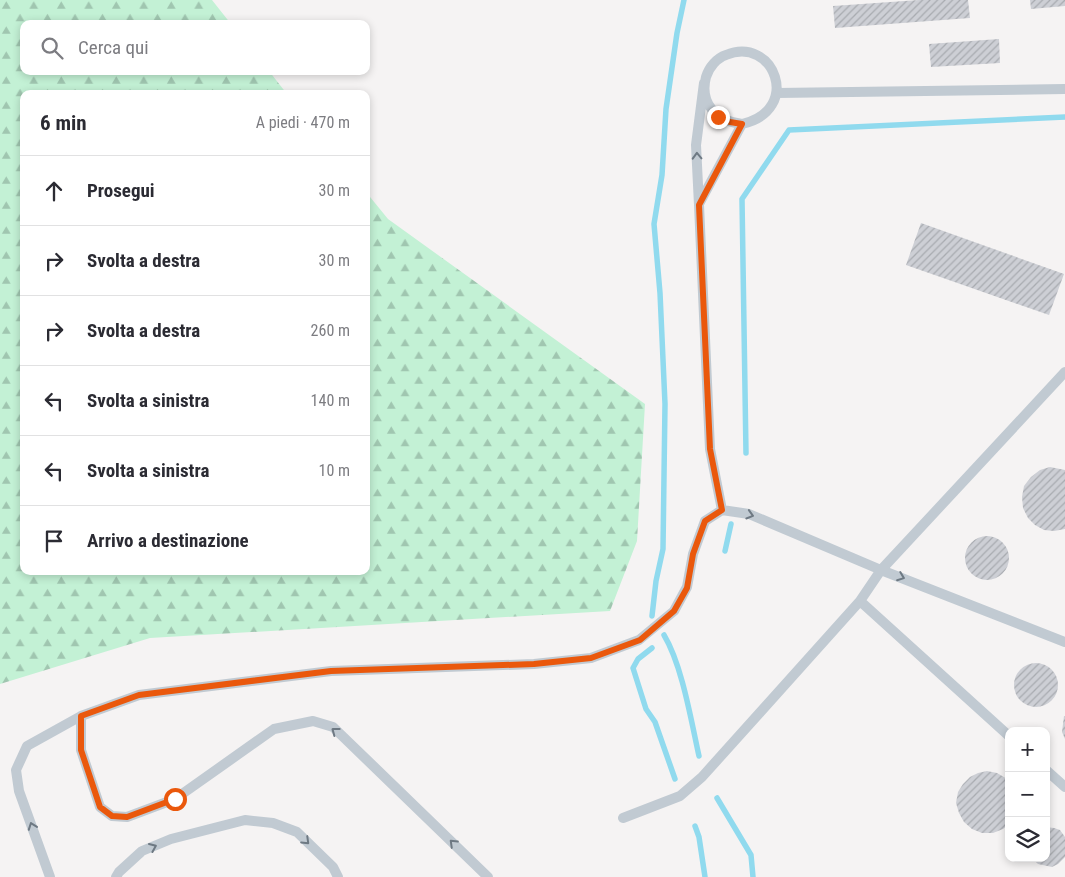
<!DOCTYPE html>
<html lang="it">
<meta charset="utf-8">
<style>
body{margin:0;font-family:"Roboto Condensed",sans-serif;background:#f7f7f7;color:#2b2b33}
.controls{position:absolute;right:15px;bottom:15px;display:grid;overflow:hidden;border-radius:10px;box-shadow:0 2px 8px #0003}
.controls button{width:45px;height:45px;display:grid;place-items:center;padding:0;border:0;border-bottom:1px solid #e1e1e2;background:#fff;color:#2b2b33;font:25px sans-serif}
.stop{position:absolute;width:15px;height:15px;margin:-11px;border:4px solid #ea580c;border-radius:50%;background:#fff}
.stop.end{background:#ea580c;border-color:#fff;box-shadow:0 1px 5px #0008}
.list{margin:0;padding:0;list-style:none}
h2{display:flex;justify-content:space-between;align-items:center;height:65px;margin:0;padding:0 20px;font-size:21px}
h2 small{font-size:16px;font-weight:400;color:#7c7c81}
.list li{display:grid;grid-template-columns:32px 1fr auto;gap:15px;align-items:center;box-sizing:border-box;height:70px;padding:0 20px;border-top:1px solid #e1e1e2}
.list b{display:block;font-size:19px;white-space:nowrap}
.list em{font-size:16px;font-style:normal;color:#7c7c81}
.icon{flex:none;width:28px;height:28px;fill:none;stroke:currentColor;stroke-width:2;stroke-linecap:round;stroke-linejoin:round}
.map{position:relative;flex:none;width:1065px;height:877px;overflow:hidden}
.search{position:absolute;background:#fff;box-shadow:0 2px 8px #0003;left:20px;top:20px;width:350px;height:55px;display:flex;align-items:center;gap:12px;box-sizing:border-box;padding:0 18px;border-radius:10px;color:#7c7c81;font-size:19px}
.panel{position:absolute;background:#fff;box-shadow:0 2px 8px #0003;left:20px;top:90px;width:350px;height:485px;border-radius:10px}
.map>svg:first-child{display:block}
.forest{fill:url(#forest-firs)}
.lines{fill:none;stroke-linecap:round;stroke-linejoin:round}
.stream{stroke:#90daee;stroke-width:5.5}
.building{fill:url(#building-hatch)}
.service{stroke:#c1cad2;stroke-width:10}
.oneway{stroke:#6e7983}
.route{stroke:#ea580c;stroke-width:6}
</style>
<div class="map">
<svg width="1065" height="877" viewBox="0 0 1065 877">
<defs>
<pattern id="forest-firs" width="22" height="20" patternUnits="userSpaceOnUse" patternTransform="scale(1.25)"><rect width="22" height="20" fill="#c3f1d5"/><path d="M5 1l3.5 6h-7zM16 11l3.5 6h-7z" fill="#a0c6b0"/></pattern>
<pattern id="building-hatch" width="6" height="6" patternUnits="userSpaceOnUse" patternTransform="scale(1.25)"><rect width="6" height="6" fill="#cdcfd5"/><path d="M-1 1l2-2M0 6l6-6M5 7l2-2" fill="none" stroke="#a8abb0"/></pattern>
</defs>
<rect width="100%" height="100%" fill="#f5f3f3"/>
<path class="forest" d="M0 0H212L231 24H24V71H269L287 94H24V571H366V192L388 219 645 404 637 541 610 611 150 638 0 684Z"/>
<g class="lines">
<path class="stream" d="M746 453 742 199 789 130 1065 117
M725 551 731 524
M652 616 656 581 663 549 665 404 660 293 654 224 662 175 666 109 677 33 684 0
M664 635C682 665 691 720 699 756
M652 648 638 659 633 668 646 709 655 722 675 779
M717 798 751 855 753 877
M695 826 699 837 705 877"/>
</g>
<path class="building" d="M919 0H968L970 18 835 28 833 6Z
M1030 0H1065V6L1031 9Z
M999 39 1000 63 931 67 929 44Z
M921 223 1064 274 1049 315 906 265Z
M1050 467 1065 470V529L1054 531 1044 530 1035 525 1028 518 1023 508 1022 497 1024 486 1031 477 1040 470Z
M965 558a22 22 0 1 1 44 0a22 22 0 1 1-44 0Z
M1014 685a22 22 0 1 1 44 0a22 22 0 1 1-44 0Z
M1064 716H1065V739L1062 732Z
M987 771 997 773 1009 780V824L1003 829 993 833H982L972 829 964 822 959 813 956 803 958 792 963 784 970 777 978 773Z
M1046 827 1054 828 1060 830 1065 837V857L1058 864 1052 867 1038 864 1032 858H1046Z"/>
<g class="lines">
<path class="service" d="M704 83 696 145 699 205 710 449 722 510
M777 93 1065 89
M699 204 742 124C803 110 774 35 726 55 717 58 709 67 706 77 699 104 717 121 742 124
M860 601 881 570 1065 372
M1046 770 1065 787
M623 818 680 796 702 777 860 601 1009 736
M50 877 19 791 16 770 27 746 81 716
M116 877 119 872 142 851 171 839 245 820 273 823 297 832 333 867 338 877
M488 877 333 727 313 721 274 729 175 799 127 817 112 816 100 807 81 750V716L139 695 331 671 534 664 591 658 639 640 674 611 687 587 693 554 705 521 722 510 749 514 881 570 1065 642"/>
</g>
<defs><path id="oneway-chevron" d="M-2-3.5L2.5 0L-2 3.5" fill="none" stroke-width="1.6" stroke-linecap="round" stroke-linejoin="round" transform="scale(1.25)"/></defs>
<g class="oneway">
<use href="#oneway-chevron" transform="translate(697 156) rotate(-92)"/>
<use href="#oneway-chevron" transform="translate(750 515) rotate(17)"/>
<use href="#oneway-chevron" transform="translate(901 577) rotate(21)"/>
<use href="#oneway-chevron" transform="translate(335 731) rotate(-143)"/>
<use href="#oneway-chevron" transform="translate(32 826) rotate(-110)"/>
<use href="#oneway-chevron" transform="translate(306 841) rotate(44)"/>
<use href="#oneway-chevron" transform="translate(453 843) rotate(-136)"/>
<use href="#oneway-chevron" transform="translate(153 847) rotate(-23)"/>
</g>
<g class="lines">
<path class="route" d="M175 799 127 817 112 816 100 807 81 750V716L139 695 331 671 534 664 591 658 640 640 674 611 687 588 693 554 705 521 722 510 710 449 699 205 742 124 730 122 718 117"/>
</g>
</svg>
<div class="controls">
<button>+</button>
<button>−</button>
<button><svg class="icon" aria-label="layers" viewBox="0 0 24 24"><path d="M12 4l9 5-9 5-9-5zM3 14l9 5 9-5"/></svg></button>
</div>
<div class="stop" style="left:175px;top:799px"></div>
<div class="stop end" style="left:718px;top:117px"></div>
<div class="search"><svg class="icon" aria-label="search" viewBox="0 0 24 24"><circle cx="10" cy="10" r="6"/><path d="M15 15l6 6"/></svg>Cerca qui</div>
<section class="panel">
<h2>6 min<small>A piedi · 470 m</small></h2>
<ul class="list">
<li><svg class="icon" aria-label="ahead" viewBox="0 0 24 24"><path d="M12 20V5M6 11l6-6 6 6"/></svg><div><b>Prosegui</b></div><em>30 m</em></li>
<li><svg class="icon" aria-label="right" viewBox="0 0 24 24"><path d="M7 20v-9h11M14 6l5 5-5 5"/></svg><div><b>Svolta a destra</b></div><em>30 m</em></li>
<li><svg class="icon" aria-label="right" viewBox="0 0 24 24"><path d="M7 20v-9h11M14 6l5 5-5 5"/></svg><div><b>Svolta a destra</b></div><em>260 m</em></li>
<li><svg class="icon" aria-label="left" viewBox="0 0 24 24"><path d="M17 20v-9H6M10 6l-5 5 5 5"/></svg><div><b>Svolta a sinistra</b></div><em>140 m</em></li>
<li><svg class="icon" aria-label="left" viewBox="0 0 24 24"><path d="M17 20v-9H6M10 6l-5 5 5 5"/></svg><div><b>Svolta a sinistra</b></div><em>10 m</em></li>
<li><svg class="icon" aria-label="arrive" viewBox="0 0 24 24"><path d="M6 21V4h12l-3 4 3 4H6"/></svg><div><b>Arrivo a destinazione</b></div></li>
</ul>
</section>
</div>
